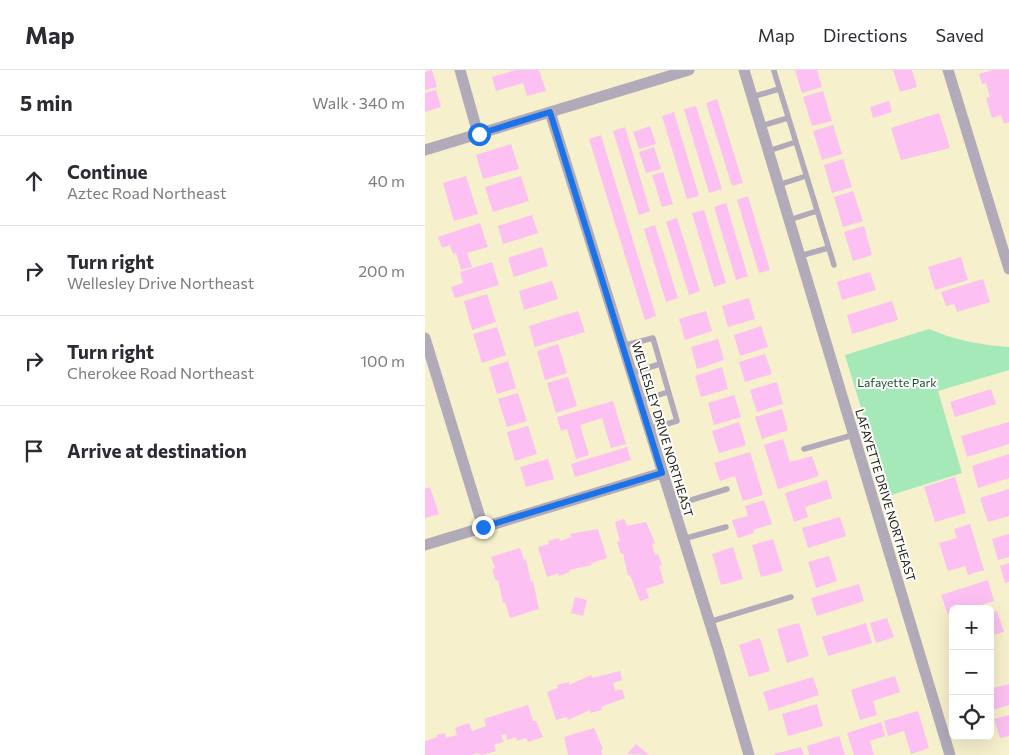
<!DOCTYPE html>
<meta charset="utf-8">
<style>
body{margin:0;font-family:Commissioner,sans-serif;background:#f2f2f3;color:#2b2b33}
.controls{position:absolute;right:15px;bottom:15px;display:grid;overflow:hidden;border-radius:8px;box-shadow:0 5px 20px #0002}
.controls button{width:45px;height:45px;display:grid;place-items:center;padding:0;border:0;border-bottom:1px solid #e1e1e2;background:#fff;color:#2b2b33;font:25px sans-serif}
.stop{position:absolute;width:15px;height:15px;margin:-11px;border:4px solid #1a73e8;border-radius:50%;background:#fff}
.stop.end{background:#1a73e8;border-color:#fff;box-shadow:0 1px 5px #0008}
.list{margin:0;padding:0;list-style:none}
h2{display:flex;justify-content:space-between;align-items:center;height:65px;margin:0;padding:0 20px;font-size:21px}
h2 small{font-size:16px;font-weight:400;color:#7c7c81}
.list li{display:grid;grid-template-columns:32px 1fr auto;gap:15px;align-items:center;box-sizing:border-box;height:90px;padding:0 20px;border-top:1px solid #e1e1e2}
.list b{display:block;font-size:19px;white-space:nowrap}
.list p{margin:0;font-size:16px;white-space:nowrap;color:#7c7c81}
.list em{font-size:16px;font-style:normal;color:#7c7c81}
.icon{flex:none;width:28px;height:28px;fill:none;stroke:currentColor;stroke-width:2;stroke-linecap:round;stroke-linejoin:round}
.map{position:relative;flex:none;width:584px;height:685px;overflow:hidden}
header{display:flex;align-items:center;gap:30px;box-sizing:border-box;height:70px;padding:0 25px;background:#fff;border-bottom:1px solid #e1e1e2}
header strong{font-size:24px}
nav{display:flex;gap:28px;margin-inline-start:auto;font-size:18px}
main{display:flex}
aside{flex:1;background:#fff}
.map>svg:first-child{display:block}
.green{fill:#a5e9b9}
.building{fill:#fcc1f2}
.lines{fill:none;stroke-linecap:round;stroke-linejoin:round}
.service{stroke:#b1abb9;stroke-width:5.5}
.minor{stroke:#b1abb9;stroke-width:11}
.route{stroke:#1a73e8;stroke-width:6}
.labels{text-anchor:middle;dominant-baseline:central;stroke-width:4;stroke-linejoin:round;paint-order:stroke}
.park-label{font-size:12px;fill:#124f2b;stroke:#fff}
.street-label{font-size:12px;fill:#232113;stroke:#fff}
</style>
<header>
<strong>Map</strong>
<nav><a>Map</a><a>Directions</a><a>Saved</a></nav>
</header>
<main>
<aside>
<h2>5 min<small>Walk · 340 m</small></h2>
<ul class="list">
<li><svg class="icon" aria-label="ahead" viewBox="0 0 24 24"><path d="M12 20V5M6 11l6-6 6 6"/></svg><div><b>Continue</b><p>Aztec Road Northeast</p></div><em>40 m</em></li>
<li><svg class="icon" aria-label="right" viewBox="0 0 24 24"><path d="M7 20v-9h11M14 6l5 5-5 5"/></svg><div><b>Turn right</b><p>Wellesley Drive Northeast</p></div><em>200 m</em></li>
<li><svg class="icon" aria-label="right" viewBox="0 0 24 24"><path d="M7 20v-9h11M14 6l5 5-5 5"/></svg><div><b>Turn right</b><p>Cherokee Road Northeast</p></div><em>100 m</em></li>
<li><svg class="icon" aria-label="arrive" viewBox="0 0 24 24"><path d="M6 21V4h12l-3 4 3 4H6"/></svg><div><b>Arrive at destination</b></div></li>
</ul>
</aside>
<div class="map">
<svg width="584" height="685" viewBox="0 0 584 685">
<rect width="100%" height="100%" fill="#f6f0cc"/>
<path class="green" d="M504 259C530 270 555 275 584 277V300L513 321 537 403 463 426 420 285Z"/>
<path class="building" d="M7 0 12 17 0 20V2Z
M91 0H114L121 21 102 26 98 13 71 21 67 7Z
M370 0H392L397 17 377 23Z
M468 0H487L492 17 475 22Z
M568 0H584V52L579 54 576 45 567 48 561 28 565 27 561 13 557 14 554 4Z
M11 20 16 37 0 42V23Z
M398 21 407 51 387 56 378 27Z
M292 29 318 113 307 116 281 33Z
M464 31 467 42 448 48 445 37Z
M271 36 297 119 284 123 259 39Z
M249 42 274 126 262 129 237 46Z
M514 43 525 78 476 90 466 58Z
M408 55 417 84 397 90 388 61Z
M225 56 231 74 214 79 208 62Z
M200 57 225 141 214 145 188 61Z
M176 65 231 246 220 250 164 69Z
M86 74 94 99 58 109 51 85Z
M229 77 236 99 221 103 214 82Z
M418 89 427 117 407 123 399 95Z
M238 102 248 134 237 137 227 105Z
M41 106 53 144 29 151 18 113Z
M96 106 104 131 68 142 60 117Z
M428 121 438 151 418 157 409 127Z
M323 126 345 200 334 203 312 130Z
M301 133 323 206 311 210 289 137Z
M279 140 301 213 289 217 267 143Z
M107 145 113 163 78 174 73 156Z
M252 148 275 221 264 225 241 152Z
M55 153 63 177 42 183 47 197 36 200 31 183 28 184 25 175 17 178 13 167Z
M230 155 253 228 241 232 219 159Z
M439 156 447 185 428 191 419 162Z
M117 177 123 196 89 207 83 188Z
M536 187 543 210 510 220 503 197Z
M67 192 74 215 30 228 26 217 38 213 35 202Z
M445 202 451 220 417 230 412 212Z
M558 209 565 232 532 242 529 234 521 236 516 222Z
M127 211 133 229 99 240 94 221Z
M62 224 71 252 47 260 39 231Z
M324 228 330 249 303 257 297 236Z
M467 231 473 250 427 264 422 245Z
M153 241 160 262 110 277 104 256Z
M281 241 287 261 260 270 254 249Z
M336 256 343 277 315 286 309 265Z
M72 257 81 285 57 293 48 264Z
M293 269 299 290 272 299 266 277Z
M133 274 142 303 120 310 112 281Z
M340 284 347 304 320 312 314 292Z
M83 291 91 318 72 324 64 297Z
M297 297 303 319 276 327 270 306Z
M143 307 152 336 131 343 122 313Z
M352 312 358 334 332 342 325 320Z
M566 319 571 334 530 347 525 332Z
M93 323 102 351 82 357 73 329Z
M309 325 316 347 289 355 283 333Z
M188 331 201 374 186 378 177 348 155 355 164 385 151 389 142 359 136 361 132 347Z
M357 339 363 360 337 369 330 347Z
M314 352 321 375 294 383 287 361Z
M584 352V374L542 387 536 366Z
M103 356 112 384 90 391 82 362Z
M358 369 365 392 387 386 394 406 353 419 339 375Z
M202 377 206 390 150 407 146 394Z
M325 382 338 425 318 431 310 406 295 411 289 393Z
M584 384V408L553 418 547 396Z
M123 389 129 409 101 417 95 397Z
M530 407 541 443 510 452 499 417Z
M402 410 407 428 380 437 383 447 369 452 360 423Z
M5 417 14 444 0 448V419Z
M584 419V446L563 452 555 428Z
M339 430 347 454 328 460 329 463 313 468 307 450 323 446 320 436Z
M415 447 421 466 383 478 377 458Z
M199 449 202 456 221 452 230 473 227 474 230 485 233 484 237 495 234 496 239 513 221 519 224 528 215 531 205 505 203 506 198 483 196 484 192 472 195 471 190 452Z
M545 454 559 500 543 505 540 496 523 501 514 473 532 468 529 459Z
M173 459 182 488 166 493 167 495 144 500 145 502 134 506 133 503 122 507 113 477 124 474 123 471 134 468 135 471 146 467 145 464Z
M584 464V487L573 490 567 469Z
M348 469 358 501 336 507 327 475Z
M308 477 318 509 296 515 287 484Z
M95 478 99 490 101 489 106 512 108 511 114 539 85 548 80 532 78 533 73 510 71 511 67 499 70 498 66 487Z
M404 486 412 511 391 518 383 492Z
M584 493V512L580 513 575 496Z
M563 510 569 531 544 539H528V544L523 545 516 525Z
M434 514 439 531 392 546 386 528Z
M150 527 162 530 158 546 146 543Z
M572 541 579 562 565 566V543Z
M462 548 469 567 451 573 445 553Z
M374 553 384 586 362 593 352 559Z
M441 553 447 573 403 586 397 567Z
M335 568 345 601 324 607 314 575Z
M195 601 197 610 188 613 190 621 197 619 200 628 176 637 177 640 165 643V640L143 650 142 647 131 650 122 622 133 618 132 615 144 612V615L166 605 167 608Z
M470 606 475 622 448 631 452 645 435 650 426 620Z
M388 607 394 625 344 641 338 622Z
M584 614V635L565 641V619Z
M392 634 398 656 363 666 357 644Z
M103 635 108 651H111L118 667 103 672 101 668 92 671 91 667 82 670 81 664 76 665 79 672 69 675 71 681 57 685 53 683 46 685H0V671L12 667V665L20 663 21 668 32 665 30 658 44 653 47 661 61 656 59 649Z
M493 641 504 678 486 684 479 661 463 666 459 651Z
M584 645V666L575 668 569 649Z
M456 652 460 666 445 671 449 685H429L422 663Z
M169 658 178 679 176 680 177 685H143L139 667Z
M414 666 420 685H384L382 676Z
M211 674 224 685 202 684Z
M376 677 379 685H349V684Z"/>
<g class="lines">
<path class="service" d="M349 1 409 195
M327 27 354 19
M336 56 363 48
M343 81 371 72
M353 115 381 106
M364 150 392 141
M375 186 403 178
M197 276 228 268 252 351 224 359
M206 303 235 294
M215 331 243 322
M379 379 428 365
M247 436 302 419
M258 469 301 457
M284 552 366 527"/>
<path class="minor" d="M35 0 53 64
M319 0 525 685
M523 0 584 199
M125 42 293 579 324 685
M0 80 264 0
M0 268 58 457
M0 475 237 403"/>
</g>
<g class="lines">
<path class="route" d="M54 64 125 42 237 403 58 457"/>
</g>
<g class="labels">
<g class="park-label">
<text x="472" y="312">Lafayette Park</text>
</g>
<g class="street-label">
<text transform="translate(238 359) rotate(73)">WELLESLEY DRIVE NORTHEAST</text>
<text transform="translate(461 425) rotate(73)">LAFAYETTE DRIVE NORTHEAST</text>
</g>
</g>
</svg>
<div class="controls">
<button>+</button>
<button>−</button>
<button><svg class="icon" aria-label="locate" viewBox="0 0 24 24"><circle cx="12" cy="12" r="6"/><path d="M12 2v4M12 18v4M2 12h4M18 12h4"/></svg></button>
</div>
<div class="stop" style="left:54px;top:64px"></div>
<div class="stop end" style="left:58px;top:457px"></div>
</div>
</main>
